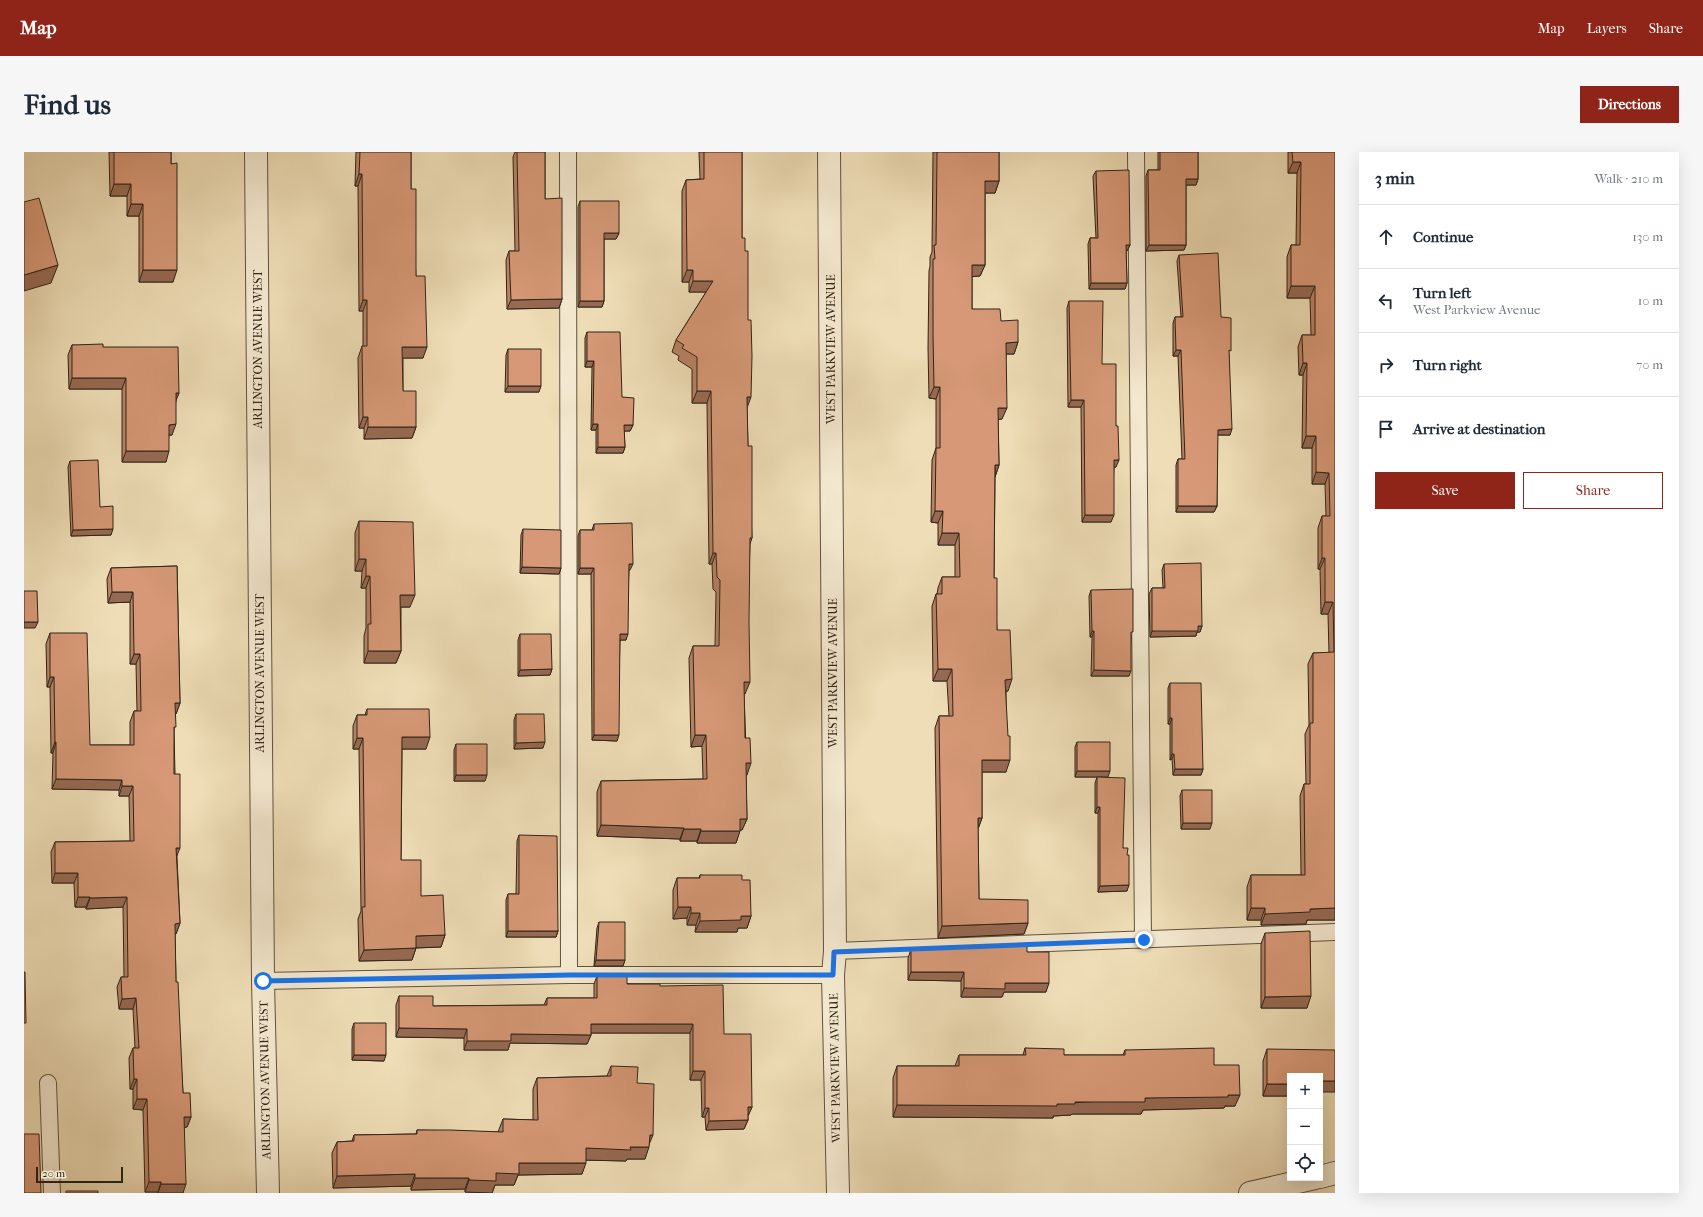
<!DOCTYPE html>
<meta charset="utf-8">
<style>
body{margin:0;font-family:"IM FELL French Canon",serif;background:#f6f6f7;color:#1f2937}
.controls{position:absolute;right:12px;bottom:12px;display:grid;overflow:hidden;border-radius:0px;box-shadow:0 4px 16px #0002}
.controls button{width:36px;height:36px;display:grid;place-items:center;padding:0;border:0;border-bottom:1px solid #e0e1e3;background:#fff;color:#1f2937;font:20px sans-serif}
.scale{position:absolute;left:12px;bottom:10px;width:87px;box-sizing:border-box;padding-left:4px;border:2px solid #312418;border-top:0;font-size:11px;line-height:14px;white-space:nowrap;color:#312418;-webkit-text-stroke:3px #f4e9d0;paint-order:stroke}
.stop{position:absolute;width:12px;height:12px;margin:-9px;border:3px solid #1a73e8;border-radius:50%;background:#fff}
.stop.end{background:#1a73e8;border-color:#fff;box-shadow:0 1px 4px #0008}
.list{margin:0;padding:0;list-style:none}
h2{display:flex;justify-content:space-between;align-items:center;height:52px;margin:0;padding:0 16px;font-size:17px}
h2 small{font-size:13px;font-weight:400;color:#747a83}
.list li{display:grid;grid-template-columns:26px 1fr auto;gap:12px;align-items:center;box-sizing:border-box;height:64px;padding:0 16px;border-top:1px solid #e0e1e3}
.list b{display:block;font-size:15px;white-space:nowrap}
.list p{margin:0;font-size:13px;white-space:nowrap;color:#747a83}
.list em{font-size:13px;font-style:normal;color:#747a83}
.actions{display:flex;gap:8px;padding:12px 16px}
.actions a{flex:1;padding:9px 0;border:1px solid #8f2418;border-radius:0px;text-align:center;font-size:14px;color:#8f2418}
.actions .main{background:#8f2418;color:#fff}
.icon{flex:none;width:22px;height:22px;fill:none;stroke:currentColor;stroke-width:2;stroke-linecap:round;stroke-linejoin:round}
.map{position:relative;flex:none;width:1311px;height:1041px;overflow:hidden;border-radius:0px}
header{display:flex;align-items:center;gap:24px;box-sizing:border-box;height:56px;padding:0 20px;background:#8f2418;color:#fff}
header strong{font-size:19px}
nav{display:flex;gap:22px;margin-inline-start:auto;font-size:14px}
.intro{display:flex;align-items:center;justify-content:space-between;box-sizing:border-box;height:96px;padding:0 24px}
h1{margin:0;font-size:28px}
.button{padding:10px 18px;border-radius:0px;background:#8f2418;color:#fff;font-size:14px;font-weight:700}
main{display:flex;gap:24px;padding:0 24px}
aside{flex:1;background:#fff;border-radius:0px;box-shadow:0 4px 16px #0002}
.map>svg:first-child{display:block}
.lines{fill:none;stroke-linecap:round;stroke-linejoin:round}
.lane-casing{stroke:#605240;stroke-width:18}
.street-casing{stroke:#605240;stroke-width:24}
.lane{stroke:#f4e9d0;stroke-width:16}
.street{stroke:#f4e9d0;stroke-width:22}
.wall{fill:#b88365;stroke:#312418}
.shaded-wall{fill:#966a53;stroke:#312418}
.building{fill:#d69876;stroke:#312418}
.route{stroke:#1a73e8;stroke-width:5}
.labels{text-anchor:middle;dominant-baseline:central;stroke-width:3;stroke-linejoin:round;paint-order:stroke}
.street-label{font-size:12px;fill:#312418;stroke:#f4e9d0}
</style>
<header>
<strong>Map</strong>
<nav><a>Map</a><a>Layers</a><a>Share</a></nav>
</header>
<div class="intro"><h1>Find us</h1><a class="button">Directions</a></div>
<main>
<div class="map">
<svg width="1311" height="1041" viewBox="0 0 1311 1041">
<rect width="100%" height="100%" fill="#eeddb6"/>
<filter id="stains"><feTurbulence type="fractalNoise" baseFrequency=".005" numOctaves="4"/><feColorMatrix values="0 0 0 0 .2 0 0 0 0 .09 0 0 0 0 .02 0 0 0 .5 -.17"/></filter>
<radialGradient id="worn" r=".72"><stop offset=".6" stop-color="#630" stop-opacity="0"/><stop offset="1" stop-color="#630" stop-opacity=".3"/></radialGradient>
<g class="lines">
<defs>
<path id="lane" d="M544 0 545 823
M1112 0 1119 788
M811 799 1311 780
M239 829 545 823H809
M24 931 28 1041"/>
<path id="street" d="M232 0 239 829 244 1041
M805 0 811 799 809 823 814 1041
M1296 1025 1311 1021
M1226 1041 1291 1026"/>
</defs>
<use href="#lane" class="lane-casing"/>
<use href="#street" class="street-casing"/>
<use href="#lane" class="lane"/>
<use href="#street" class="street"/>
</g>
<path class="wall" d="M85 0H147L149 130H115V64H103V44H86Z
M332 0H387V37L392 124 399 206H379V239L392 275 388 286 340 287V276H335L334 206 338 194H339V159H335L334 34H331Z
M491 0H521V47L538 147 535 156 483 157 482 108 485 99H491L489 5Z
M675 0H718V86L724 294 728 386 726 392 721 542H720L723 623H722L723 667 718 678H716L712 691H673V689H656V687L573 684V640L577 629 679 627 678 594 667 595 665 506 669 494H691L692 440 689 437 688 412H685L683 251H668V217L654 208 655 204 648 200 652 188 682 140H665V130H658V39L662 28 676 27Z
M909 0H975V29L971 41H961V113L956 124H948V157L977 169 994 190 990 202H982L978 267H974L975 313 971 325 970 426 973 478 984 539H982V620H958V666L954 677 955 747 1004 771 1000 782 914 786 911 576 915 564H925L923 529H909L908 454 912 442H913L914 436 918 425H931V393H914V371L907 370 908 308 912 296V247L905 246 904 196 905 119 906 114V105L908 100Z
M1134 0H1174V27L1172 33H1162V93L1160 98 1122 99V24L1124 18H1134Z
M1264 0H1311V768H1283L1282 772 1237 773V768H1223V735L1227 723H1277L1276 644 1280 632H1282L1281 582 1285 573 1284 512 1289 501H1305L1304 462H1297L1296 417H1294V376L1298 364H1302L1301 332H1288V296H1278L1279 223H1275L1274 195 1278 183H1287L1286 146H1263V105L1267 93H1272L1273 21H1264Z
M1072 19 1106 93 1103 99H1102L1103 131 1101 137H1065L1064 92 1066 86H1072L1069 24Z
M556 49 595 81 592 87H580V149L578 155H554V55Z
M1155 103 1197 165 1205 203 1206 283H1193V354L1190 360H1152V313L1154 307H1158L1154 204H1149V171L1151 165H1157L1153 109Z
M1045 149 1078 212 1092 274V315H1090L1087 370H1058L1057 255H1044L1043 156Z
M563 180 598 245 609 273 606 279H600L601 295 599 301H572V278H567L568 215H561V186Z
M48 193 79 195 155 241 152 248 148 283H145L142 310H98V237H45L44 203Z
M484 197 515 240H481L482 203Z
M46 309 76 355 87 383 47 384 44 315Z
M335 369 386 455H377V499L372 511H340V484L342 476V436H337L338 419H331V381Z
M570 372 606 418H605L602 488H596L593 589 568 588 567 422H554V384L556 378H568Z
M499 377 537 416 535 422 496 421 497 383Z
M1140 412 1178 474 1176 480H1173L1172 484 1126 485 1125 442 1128 436H1139L1138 418Z
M153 414 156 551 152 562H151L150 580 153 705 156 771 152 782H151L152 830 159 941 167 965 163 975H160L159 1041H134V1040H121L119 958 109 957V937H106L105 906 109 896H111L109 857H95L93 835 97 825H100L99 755 62 757V755H51L50 731H28L27 700 31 690 106 689 105 644H95V638L28 637 29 601H27L26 535H23L22 492 26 481 66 593H106V570L110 559H113L112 512H106V450L84 451 83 427 87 416Z
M1067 438 1107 484 1105 524H1067L1068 485H1066L1065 444Z
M496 482 528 517 526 523 494 524V488Z
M1146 531 1179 617 1177 623H1149L1148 607 1146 608V572H1144V536Z
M343 557 402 597H378L377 708 397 744 421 783 417 795 392 796 388 808 335 809 334 767 337 759 335 597H329V574L333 563H341Z
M492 562 519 596 490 597V568Z
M1053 590 1084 625 1099 696 1103 739 1074 740V661H1071V631L1073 625H1051V595Z
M432 592 461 629H430V598Z
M1158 638 1186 677H1157L1156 644Z
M495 683 534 779 532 785H482V748L484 742H492L493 689Z
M676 723 718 728 727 764 723 776H714L713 780H671L672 773H663V766L649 767V738L653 726H675Z
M575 770 601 808 599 814H570L573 776Z
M1241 781 1283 856H1237V792Z
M887 797 1003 800 1022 840H980L978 845H937V829L884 828V806Z
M573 824 603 832 636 834 700 882 728 955 724 964V968L720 977 682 978 681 965H678L677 928H666V881H567V883L563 892 486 891 484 898H440V886L372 885V853L375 844 409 854 520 853 523 846H570V832Z
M330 871 360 909 328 908V877Z
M1001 896 1040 903H1099L1101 898 1190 913 1211 954H1201L1200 956 1119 958 1117 962H1048L1047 963 1029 964V966L869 965V926L873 914H931L935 903H999Z
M1243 897 1266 924V944H1239V909Z
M587 914 613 931 625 993 621 1007H603L602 1009 562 1008 558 1022 494 1023 490 1033H471L468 1041 441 1040V1037L387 1038V1034L309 1036 308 1001 313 990 328 989 330 983 392 982 393 978 474 980 479 967 509 968V937L513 926 583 924Z"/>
<path class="shaded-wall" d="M1269 10H1277L1273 21H1264Z
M335 22H338L334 34H331Z
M1162 27H1174L1172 33H1160Z
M961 29H975L971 41H957Z
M90 32H107L103 44H86Z
M107 52H119L115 64H103Z
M580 81H595L592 87H578Z
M1102 93H1106L1103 99H1100Z
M1125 93H1162L1160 98 1122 99Z
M34 113 27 131 0 139V123Z
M948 113H961L956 124 944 125Z
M119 118H153L149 130H115Z
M663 118H669L665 130H658Z
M669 129H689L685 140H665Z
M1067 131H1103L1101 137H1065Z
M1267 134H1291L1286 146H1263Z
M538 147 535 156 483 157 487 148Z
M339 148H343L339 159H335Z
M556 149H580L578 155H554Z
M994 190 990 202H978L982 191Z
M378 195H403L399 206H374Z
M1152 198H1157L1154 204H1149Z
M563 209H570L568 215H561Z
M1279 211H1283L1279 223H1275Z
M48 226H102L98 237H45Z
M484 234H517L515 240H481Z
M910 235H916L912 247 905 246Z
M673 239H687L683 251H668Z
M152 241H155L151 251Z
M723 245H727L723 256Z
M1047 248H1060L1057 255H1044Z
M974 256H983L978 267 970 268Z
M339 265H344L340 276H335Z
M152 272 148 283H142L145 273Z
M569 272H574L572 278H567Z
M600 273H609L606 279H598Z
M344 275H392L388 286 340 287Z
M1208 277 1206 283H1191L1194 278Z
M1282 284H1292L1288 296H1278Z
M574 295H601L599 301H572Z
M102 299H145L142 310H98Z
M1090 308H1095L1092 315H1087Z
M971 313H975L971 325Z
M1292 320 1305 321 1301 332H1288Z
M1154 354H1193L1190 360H1152Z
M911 359H919L914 371 907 370Z
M1061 363H1090L1087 370H1058Z
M89 377 87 383 47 384 49 378Z
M918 381H935L931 393H914Z
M689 401H692L688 412H685Z
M1298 406H1301L1296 417H1294Z
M335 407H342L338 419H331Z
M605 412H609L606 418H603Z
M498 415 537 416 535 422 496 421Z
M556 416H570L567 422H554Z
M342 424H346L342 436H337Z
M88 440H109L106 450 84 451Z
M376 443H391L386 455H372Z
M1301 450H1309L1304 462H1297Z
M0 470H14L11 476H0Z
M1174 474H1178L1176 480H1173L1172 484 1126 485 1128 479Z
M1068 479H1070L1068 485H1066Z
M596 482H604L602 488H593Z
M344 499H377L372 511H340Z
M110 502H116L112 512H106Z
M528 517 526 523 494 524 496 518Z
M914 517H928L923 529H909Z
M1070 518 1107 519 1105 524H1067Z
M26 525H30L26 535H23Z
M988 527 984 539H977L981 528Z
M720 530H726L721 542H716Z
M151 551H156L152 562 147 561Z
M1146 566H1148L1146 572H1144Z
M570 583H595L593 589 568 588Z
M671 583H682L678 594 667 595Z
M378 585H406L402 597H374Z
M333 586H339L335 597H329Z
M31 590H32L29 601H27Z
M521 590 519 596 490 597 492 591Z
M1148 602H1150L1148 607 1146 608Z
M958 608H986L982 620H954Z
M722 611H727L723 623H717Z
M1151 617H1179L1177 623H1149Z
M1053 619H1086L1084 625H1051Z
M432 623H463L461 629H430Z
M32 627 98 628 95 638 28 637Z
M98 634H109L105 644H95Z
M1073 655H1076L1074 661H1071Z
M954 666H958L954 677Z
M716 667H723L718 678H712Z
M1159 671H1188L1186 677H1157Z
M577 673 660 676 656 687 573 684Z
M660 677H677L673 689H656Z
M677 679H716L712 691H673Z
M152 696H156L152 706Z
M31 721H54L50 731H28Z
M1105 733 1103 739 1074 740 1076 734Z
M54 745H66L62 755H51Z
M103 745 99 755 62 757 66 746Z
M654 755H667L663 766 649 767Z
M1227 756H1241L1237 768H1223Z
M1311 756V768H1283L1282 772 1237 773 1241 762 1286 757Z
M667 761H676L672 773H663Z
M717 764H727L723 776H714L713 780H671L676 769Z
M156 771 152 782H147L151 772Z
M1004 771 1000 782 914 786 918 774Z
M484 779H534L532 785H482Z
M421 783 417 795 388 796 392 784Z
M392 796 388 808 335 809 340 798Z
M572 808H601L599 814H570Z
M887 820H940L937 829 884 828Z
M981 831H1025L1022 840H980L978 845H937L940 836Z
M1287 844 1283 856H1237L1241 845Z
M112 846 109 857H95L98 847Z
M567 872H669L666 881H564Z
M375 876 443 877 440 886 372 885Z
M487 882 567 883 563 892 486 891 484 898H440L443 889Z
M330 903H362L360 909 328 908Z
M669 919H681L677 928H666Z
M110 927H113L109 937H106Z
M1296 929H1311V940H1296Z
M1243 932H1266V944H1239Z
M1204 943H1216L1211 954H1201L1200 956 1119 958 1117 962H1048L1047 963 1029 964V966L869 965 873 953 1033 952 1121 946Z
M113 947H123L119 958 109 957Z
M724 955H728L724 964H720Z
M681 956H685L681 965H678Z
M160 965H167L163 975 156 976Z
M724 968 720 977 682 978 685 969Z
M626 983H629L624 995Z
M606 995H625L621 1007H603L602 1009 557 1008 562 996Z
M495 1011H562L558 1022 494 1023 490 1033H471L468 1041 441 1040 445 1028 472 1021Z
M391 1022 387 1034 309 1036 313 1024Z
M391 1026H445L441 1037 387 1038Z
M125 1030H137L134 1040H121Z
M137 1032H162L159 1041H134Z"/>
<path class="building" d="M90 0H147V12L153 11V118H119V52H107V32H90Z
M336 0H387V37H392V124H401L403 195H378L379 239H392V275H344V265H339L338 194H343V148H339L338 22H335Z
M493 0H521V47L538 46V147L487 148 485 99H495Z
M680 0H718V86H721V99H724V168H727L728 204 727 245H723L724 294H728V386H726L725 470 726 530H720L721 586H726L727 611H722L723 667H716V679H677V677H660V676L577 673V629L683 627 682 583H671L669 494H695L696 428 693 425 692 401H689L687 239H673V205L658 196 660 193 652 188 689 129H669V118H663L662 28 680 27Z
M913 0H975V29H961V113H948V157H976L977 169 994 168V190L982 191 983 256H974L975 313H971L970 426H973V478H986L988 527 981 528 984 584H986V608H958V666H954L955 747 1004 748V771L918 774 915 564H929L928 517H914L912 442H918V425H936L935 381H918L919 359H911L912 296H916V235H910L909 184V107H911L910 93H912Z
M1136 0H1174V27H1162V93H1125L1124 18H1136Z
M1268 0H1311V756L1286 757V760L1241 762V756H1227V723H1281L1280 632H1286V571H1289V501L1310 500 1309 450H1301V406H1298V364H1306L1305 321 1292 320V284H1282L1283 211H1279L1278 183H1291V134H1267V93H1276L1277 10H1269Z
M1105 18 1106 93H1102L1103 131H1067L1066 86H1074L1072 19Z
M15 46 34 113 0 123V50Z
M556 49H595V81H580V149H556Z
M1194 101 1197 165 1207 166V199L1205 198 1208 277 1194 278 1193 354H1154V307H1161L1157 198H1152L1151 165H1159L1155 103Z
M1045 149H1079L1078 212H1092V274H1094L1095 308H1090V363H1061L1060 248H1047Z
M563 180H596L598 245 610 246 609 273H600L601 295H574V272H569L570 209H563Z
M79 192V195H154L155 241H152V272L145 273V299H102V226H48V193Z
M484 197H517V234H484Z
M74 308 76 355 89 354V377L49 378 46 309Z
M335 369 389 370 391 443H376L377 499H344V472H347L346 424H342V407H335Z
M608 371 609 412H605L604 482H596L595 583H570V416H556V378H570V372Z
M499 377 537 378V416L498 415Z
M1177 411 1178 474H1174V479H1128V436H1141L1140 412Z
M153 414 156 551H151L152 575H150V622H156V696H152L156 771 151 772 152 830H154L159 941H166L167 965H160L162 1032H137V1030H125L123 947H113V927H110L109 896H115L112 846 98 847 97 825H104L103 745 66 746V745H54V721H31V690L110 689 109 634H98V628L32 627V590H31L30 525H26V481H63L66 593H110V559H117L116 502H110L109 440H88L87 416Z
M1109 437V480H1107V519L1070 518V479H1068L1067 438Z
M0 439H13L14 470H0Z
M496 482H527L528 517 496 518Z
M1146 531H1177L1179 617H1151L1150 602H1148V566H1146Z
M343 557H405L406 585H378L377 708H397V744L419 743 421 783 392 784V796L340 798 338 755H341L339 586H333V563H343Z
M492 562H520L521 590 492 591Z
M1053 590H1086V619H1053Z
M432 592H463V623H432Z
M1073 625 1101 626 1099 696H1104L1103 703H1105V733L1076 734V655H1073Z
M1158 638H1188V671H1159Z
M495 683 533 684 534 779H484V742H495Z
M676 723H718V728H726L727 764H717V768L676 769V761H667V755H654L653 726H676Z
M575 770H601V808H572Z
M1286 779 1287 844 1241 845V781Z
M1003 793V800H1025V831H981V837L940 836V820H887V797Z
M0 820H1L2 871H0Z
M573 824H603V832H636V834L699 833 700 882H727L728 955H724V968L685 969V956H681V919H669V872H567V883L487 882V889H443V877L375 876V844H409V854L523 853V846H573Z
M330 871H362V903H330Z
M1001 896 1040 897V903H1101V898L1190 896V913H1215L1216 943H1204V945L1121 946V950H1051V952H1033V954L873 953V914H935V903H1002Z
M1243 897 1311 898V929H1296V924H1266V932H1243Z
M587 914 614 915 613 931 630 932 629 983H626L625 995H606L607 998 562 996V1011H495V1022L472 1021V1029L445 1028V1026H391V1022L313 1024V990L330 989V983L393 982V978H426L479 980V967L514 968 513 926 587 924Z
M0 982H15L17 1041H0Z
M42 1039H74V1041H42Z"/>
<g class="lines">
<path class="route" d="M239 829 545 823H809L810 800 1120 788"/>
</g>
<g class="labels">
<g class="street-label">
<text transform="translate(234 197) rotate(-90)">ARLINGTON AVENUE WEST</text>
<text transform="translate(807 197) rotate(-90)">WEST PARKVIEW AVENUE</text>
<text transform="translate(236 521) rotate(-90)">ARLINGTON AVENUE WEST</text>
<text transform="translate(809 521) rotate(-90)">WEST PARKVIEW AVENUE</text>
<text transform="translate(811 916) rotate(-91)">WEST PARKVIEW AVENUE</text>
<text transform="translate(241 928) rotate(-91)">ARLINGTON AVENUE WEST</text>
</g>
</g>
<rect width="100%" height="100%" filter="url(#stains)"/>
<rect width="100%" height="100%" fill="url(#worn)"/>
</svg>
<div class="controls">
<button>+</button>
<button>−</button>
<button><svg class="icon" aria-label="locate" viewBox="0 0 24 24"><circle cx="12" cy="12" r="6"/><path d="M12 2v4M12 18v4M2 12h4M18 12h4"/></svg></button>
</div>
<div class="scale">20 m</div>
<div class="stop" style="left:239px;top:829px"></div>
<div class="stop end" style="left:1120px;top:788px"></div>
</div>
<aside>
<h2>3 min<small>Walk · 210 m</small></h2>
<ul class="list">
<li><svg class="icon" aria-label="ahead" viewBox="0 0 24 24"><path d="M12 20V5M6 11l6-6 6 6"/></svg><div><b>Continue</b></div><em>130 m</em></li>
<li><svg class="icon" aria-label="left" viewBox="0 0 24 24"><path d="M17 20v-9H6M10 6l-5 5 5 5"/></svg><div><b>Turn left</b><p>West Parkview Avenue</p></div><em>10 m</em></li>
<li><svg class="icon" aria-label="right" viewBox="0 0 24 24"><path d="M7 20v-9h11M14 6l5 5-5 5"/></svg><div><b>Turn right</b></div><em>70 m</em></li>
<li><svg class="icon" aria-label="arrive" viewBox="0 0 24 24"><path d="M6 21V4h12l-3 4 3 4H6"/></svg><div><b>Arrive at destination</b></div></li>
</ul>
<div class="actions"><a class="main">Save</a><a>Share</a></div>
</aside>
</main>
